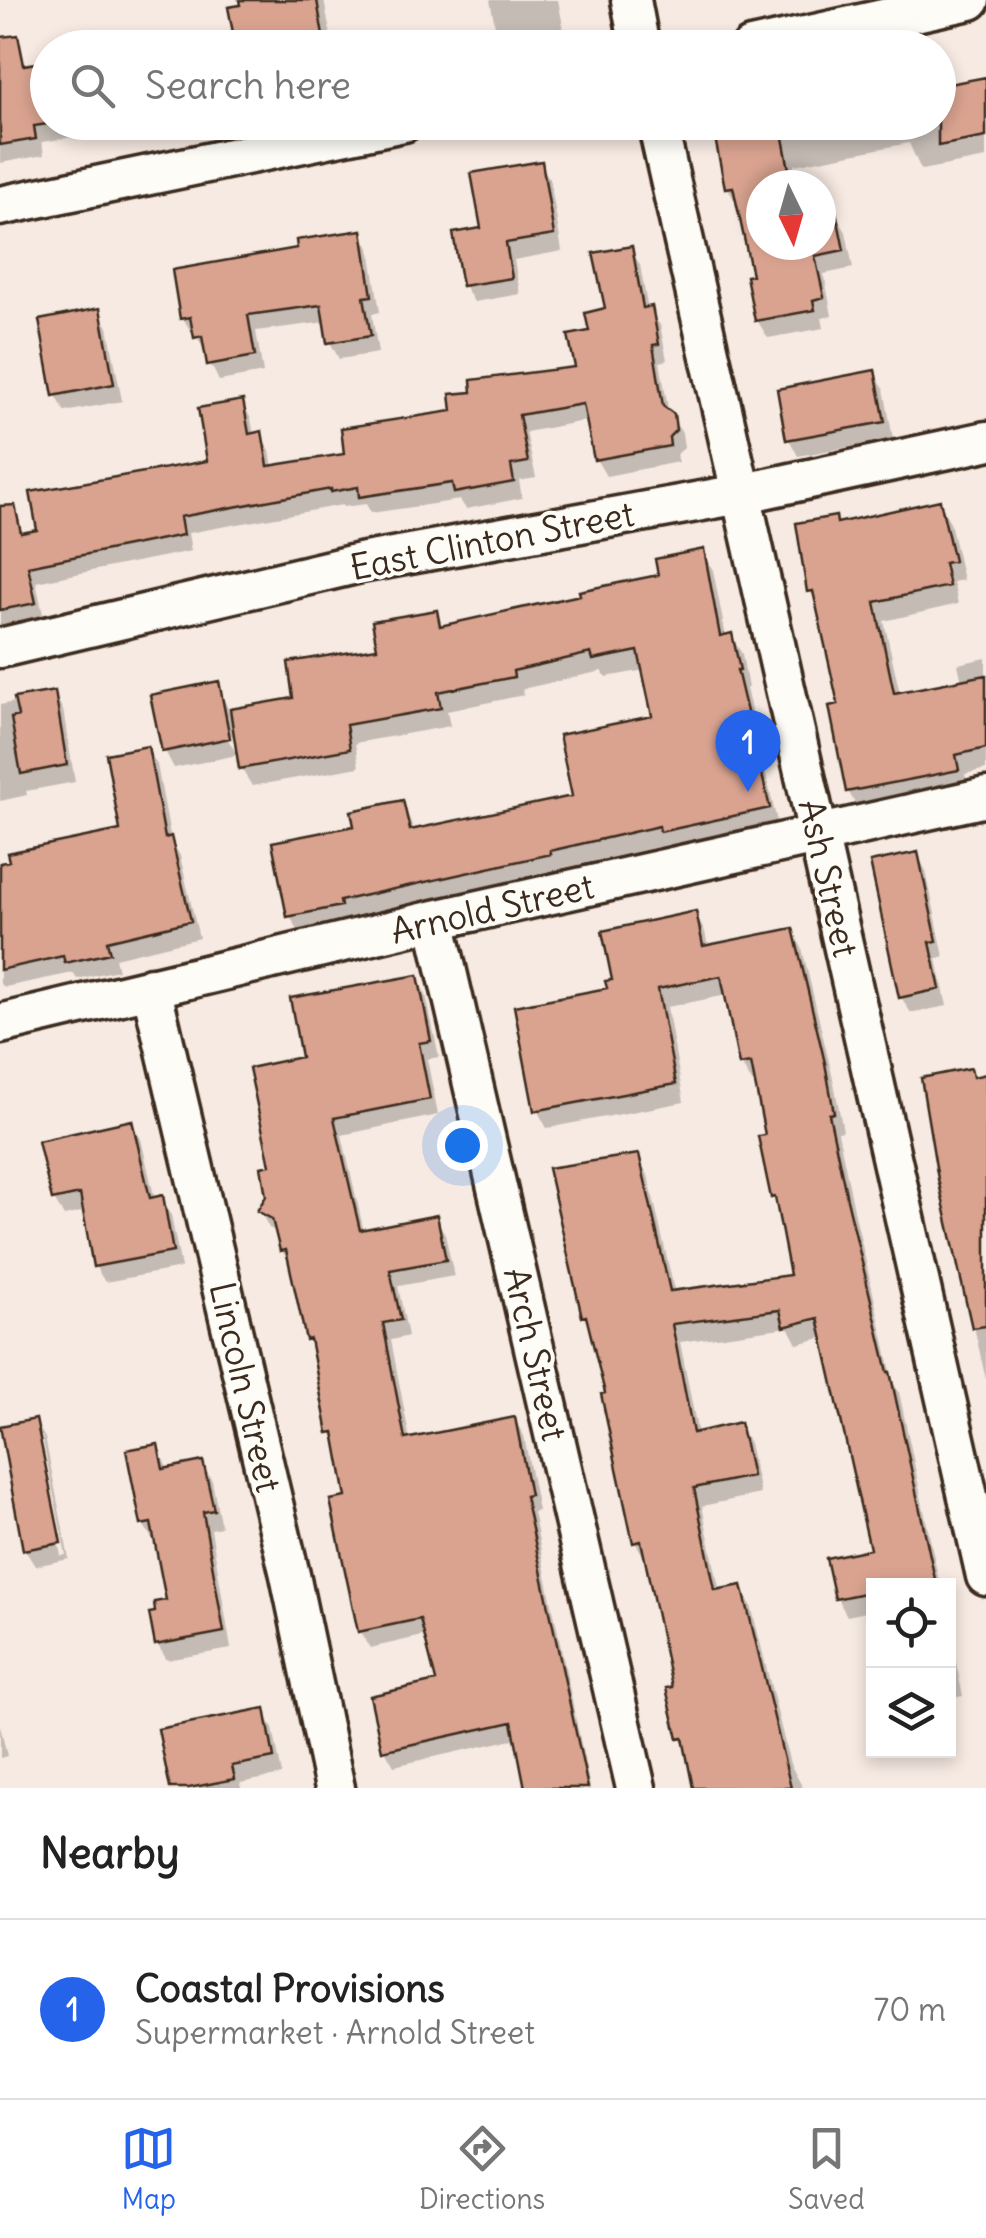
<!DOCTYPE html>
<meta charset="utf-8">
<style>
body{margin:0;font-family:Delius,sans-serif;background:#f2f2f2;color:#222}
.controls{position:absolute;right:30px;bottom:30px;display:grid;overflow:hidden;border-radius:0px;box-shadow:0 5px 15px #0003}
.controls button{width:90px;height:90px;display:grid;place-items:center;padding:0;border:0;border-bottom:2px solid #e0e0e0;background:#fff;color:#222;font:50px sans-serif}
.compass{position:absolute;left:746px;top:170px;width:90px;height:90px;border-radius:50%;background:#fff;box-shadow:0 5px 15px #0003;rotate:175deg}
.you{position:absolute;left:462px;top:1145px;width:35px;height:35px;margin:-25px;border:8px solid #fff;border-radius:50%;background:#1a73e8;box-shadow:0 0 0 15px #1a73e833}
.badge{display:grid;place-items:center;width:65px;height:65px;border-radius:50%;background:#2563eb;color:#fff;font-size:32px;font-weight:700}
.pin{position:absolute;translate:-50% -82px;filter:drop-shadow(0 2px 5px #0008)}
.pin::after{content:'';position:absolute;top:52px;width:35px;height:30px;background:inherit;clip-path:polygon(0 0,100% 0,50% 100%)}
.list{margin:0;padding:0;list-style:none}
h2{display:flex;justify-content:space-between;align-items:center;height:130px;margin:0;padding:0 40px;font-size:42px}
h2 small{font-size:32px;font-weight:400;color:#767676}
.list li{display:grid;grid-template-columns:65px 1fr auto;gap:30px;align-items:center;box-sizing:border-box;height:180px;padding:0 40px;border-top:2px solid #e0e0e0}
.list b{display:block;font-size:38px;white-space:nowrap}
.list p{margin:0;font-size:32px;white-space:nowrap;color:#767676}
.list em{font-size:32px;font-style:normal;color:#767676}
.icon{flex:none;width:55px;height:55px;fill:none;stroke:currentColor;stroke-width:2;stroke-linecap:round;stroke-linejoin:round}
.map{position:relative;flex:none;width:986px;height:1788px;overflow:hidden}
.search{position:absolute;background:#fff;box-shadow:0 5px 15px #0003;left:30px;right:30px;top:30px;height:110px;display:flex;align-items:center;gap:25px;box-sizing:border-box;padding:0 35px;border-radius:55px;color:#767676;font-size:38px}
.sheet{height:310px;background:#fff}
nav{display:flex;justify-content:space-around;align-items:center;box-sizing:border-box;height:140px;border-top:2px solid #e0e0e0;background:#fff;font-size:28px;color:#767676}
nav a{display:grid;justify-items:center;gap:5px}
nav .on{color:#2563eb}
.map>svg:first-child{display:block}
.shadow{fill:#0003;fill-rule:evenodd}
.building{fill:#d9a390;stroke:#3b2a1e;stroke-width:2.5}
.lines{fill:none;stroke-linecap:round;stroke-linejoin:round}
.minor-casing{stroke:#3b2a1e;stroke-width:45}
.minor{stroke:#fdfcf7;stroke-width:38}
.labels{text-anchor:middle;dominant-baseline:central;stroke-width:8;stroke-linejoin:round;paint-order:stroke}
.street-label{font-size:35px;fill:#3b2a1e;stroke:#fdfcf7}
</style>
<div class="map">
<svg width="986" height="1788" viewBox="0 0 986 1788">
<rect width="100%" height="100%" fill="#f6eae2"/>
<filter id="ink" filterUnits="userSpaceOnUse"><feTurbulence type="fractalNoise" baseFrequency=".01" numOctaves="2"/><feDisplacementMap in="SourceGraphic" scale="20" xChannelSelector="R" yChannelSelector="G"/><feConvolveMatrix kernelMatrix="1 2 1 2 8 2 1 2 1" color-interpolation-filters="sRGB"/></filter>
<g filter="url(#ink)">
<path class="shadow" d="M241 0H324L333 48H238Z
M490 0H558L564 31 505 43 495 26Z
M0 69 48 122H180L181 128 146 134 141 126 42 142 44 155 0 163Z
M948 74 954 85 986 79V158L921 170 909 143 794 165 797 185H761V245H821V216L835 213 846 232 853 268 824 274 832 316 822 318 824 328 768 338 757 320 755 277 738 206 727 187 753 127 752 122H938V75Z
M540 163 550 180 562 251 514 260 520 294 474 302 464 285 484 230Z
M360 233 370 249 380 312 372 314 378 353 339 359 330 342 326 322 256 331 263 373 219 381 196 334 193 335 183 318 300 250Z
M630 248 640 265 648 310 660 325 667 360 660 362 669 414 682 433 684 448 676 455 678 462 606 476 596 459 589 420 526 432 536 478 519 481 522 498 466 509 460 500 371 513 366 504 343 507 342 505 188 533 191 551 36 582 44 619 0 628V540L40 532 210 463 242 402 251 419 254 436 261 434 270 451 273 468 347 456 578 370 592 333 608 310Z
M98 311 108 327 122 401 65 412 56 395 42 322Z
M874 373 884 389 893 439 798 456 789 439Z
M939 503 950 522 963 580 953 582 958 604 884 621 900 694 962 682 958 664 986 658V769L965 774 968 788 859 810 848 791 841 706 820 608 810 591 838 525Z
M702 552 713 570 726 637 731 636 742 654 748 688H746L778 826 673 849 670 844 559 869V872L349 919 350 924 300 934 290 916 357 828 402 802 415 832 575 798 655 718 645 670 606 677 602 671 522 689 523 695 447 711 450 726 355 743 359 767 252 786 241 768 239 748 226 726 222 729 237 755 174 768 165 751 217 684 229 711 296 700 436 613 444 628 661 577Z
M54 694 63 710 75 782 26 791 27 795 0 801V705Z
M147 748 157 765 171 840 180 856 199 938 115 958 118 970 77 979 73 973 5 987 0 984V884L123 832Z
M917 854 926 871 944 957 937 959 947 1006 911 1013 901 997Z
M695 914 705 932 708 947 792 930 802 948 834 1083 843 1131 838 1132 856 1219 894 1384 899 1392 940 1586H874V1623L871 1611 847 1616 837 1598 873 1551 825 1337 797 1344 788 1327 680 1342 698 1434 739 1425 749 1443 760 1494 702 1506 720 1592 740 1587 751 1605 790 1764 803 1788H696L689 1755 680 1738 675 1689 646 1560 635 1542 608 1395 592 1331 584 1316 638 1157 648 1175 675 1293 793 1278 779 1207 773 1197 768 1137 757 1081 752 1082 741 1064 727 995 667 1007 684 1102 547 1128 537 1110 610 989Z
M417 978 426 995 439 1057 427 1059 438 1115 342 1135 364 1232 436 1218 445 1234 454 1276 398 1286 408 1336 391 1340 410 1440 514 1419 524 1436 538 1511 533 1512 590 1788H528L518 1738 394 1766 385 1750 439 1682 427 1635 370 1648 360 1632 333 1502 349 1499 340 1447 331 1432 315 1352 308 1339 292 1268 282 1250 278 1232 269 1228 260 1211 269 1197 273 1167 304 1059Z
M986 1077V1380L941 1179 974 1079Z
M131 1122 141 1139 155 1200 162 1198 171 1215 181 1268 105 1282 95 1266 85 1211 64 1216 54 1199Z
M35 1421 45 1438 69 1559 35 1566 25 1550ZM37 1436H42L66 1555 61 1556Z
M157 1446 168 1470 202 1464 212 1481 221 1527 211 1529 231 1649 167 1660 157 1644 169 1602 157 1540H153L143 1524Z
M948 1625 963 1696 948 1699Z
M263 1711 273 1728 282 1775 240 1783 241 1788H172Z
M0 1725 7 1756 0 1758Z"/>
<path class="building" d="M239 0H317L325 48H236L228 7 240 5Z
M18 35 24 65 48 61V124L34 126 36 139 0 145V37Z
M986 77V137L938 146V86Z
M764 122H780L792 185H761V245H821V214L836 211 844 250 815 256 824 297 813 300 815 310 755 321 746 276 752 275 733 187 725 188 714 133Z
M542 161 554 235 506 243 512 278 462 286 453 233 481 228 471 173Z
M362 230 372 296 364 297 371 336 327 343 321 305 248 315 255 356 207 365 202 336 194 338 190 317 180 319 172 270 297 248 296 240Z
M632 246 643 308 652 306 659 344 653 345 663 406 674 414 676 430 669 437 670 446 594 460 583 404 519 415 528 462 511 465 514 482 454 493 452 483 359 497 358 487 331 492V489L180 517 183 535 28 566 36 603 0 610V506L15 505 21 533 37 530 30 492 207 461 198 408 243 400 249 434 262 431 268 466 344 454 341 428 452 411 450 394 472 392 471 380 575 367 568 335 589 331 585 313 605 308 593 253Z
M100 308 114 384 53 396 39 320Z
M875 370 885 422 786 440 777 389Z
M940 500 954 561 944 563 949 586 875 602 894 693 986 675V748L956 755 959 770 846 792 829 706 838 704 813 591 807 592 796 523 836 516 837 523Z
M704 549 720 636 732 633 740 670H737L770 808 660 832 659 826 550 851 551 854 340 901 341 906 287 917 272 842 354 826 351 811 403 800 410 830 572 796 559 735 652 716 638 651 593 660 591 653 513 671 514 677 438 692 441 708 346 725 350 749 239 769 230 709 293 698 288 662 377 648 372 621 437 610 440 626 580 595 579 591 658 575 655 559Z
M219 681 230 738 162 752 150 695Z
M55 691 67 765 21 774 11 718 18 716 14 698Z
M148 746 165 838 171 836 191 921 107 941 110 953 65 963 63 956 0 970V863L9 861 7 853 120 830 106 754Z
M918 852 937 941 930 942 940 989 899 998 870 862Z
M696 911 703 946 793 928 825 1063 834 1113 829 1114 847 1199 888 1372H890L935 1579 902 1586H874V1591L835 1599 826 1558 870 1549 818 1318 784 1327 780 1310 672 1324 693 1433 740 1422 752 1476 694 1488 715 1590 742 1585 791 1788H693L683 1738 678 1739 666 1688 672 1687 641 1541 633 1543 601 1394 605 1393 586 1316 582 1317 548 1168 639 1154 670 1291 790 1275 775 1197 771 1198 758 1136 765 1135 751 1063 739 1065 721 976 658 989 676 1084 534 1111 514 1006 607 988 605 981 612 980 602 931Z
M418 975 431 1041 419 1043 430 1099 334 1118 360 1230 437 1215 446 1260 390 1270 401 1320 383 1323 405 1439 515 1417 530 1495 525 1496 588 1788H525L512 1722 382 1751 370 1696 436 1681 420 1619 358 1632 330 1500 346 1497 334 1432 328 1433 310 1339 306 1340 286 1250 280 1251 272 1219 257 1211 266 1196 261 1167 270 1165 249 1068 301 1057 290 998Z
M971 1068 973 1077 986 1074V1326L972 1328 938 1179 921 1078Z
M132 1120 150 1198 163 1195 173 1252 93 1267 80 1194 52 1200 38 1141Z
M36 1419 61 1543 23 1550 0 1426Z
M158 1444 163 1469 203 1461 214 1510 203 1512 224 1632 155 1645 149 1613 155 1612 154 1602 166 1600 151 1523 141 1525 126 1450Z
M265 1708 274 1758 232 1766 235 1779 189 1788H170L158 1729Z"/>
<g class="lines">
<defs>
<path id="minor" d="M631 0 640 48
M751 48 970 0
M657 122 986 1576
M0 206 404 122
M0 648 360 563 740 494 986 441
M435 920 636 1788
M151 987 290 1575 335 1788
M0 1024 435 920 986 797"/>
</defs>
<use href="#minor" class="minor-casing"/>
<use href="#minor" class="minor"/>
</g>
</g>
<g class="labels">
<g class="street-label">
<text transform="translate(492 540) rotate(-11)">East Clinton Street</text>
<text transform="translate(829 878) rotate(77)">Ash Street</text>
<text transform="translate(492 908) rotate(-13)">Arnold Street</text>
<text transform="translate(536 1354) rotate(77)">Arch Street</text>
<text transform="translate(246 1387) rotate(77)">Lincoln Street</text>
</g>
</g>
</svg>
<div class="controls">
<button><svg class="icon" aria-label="locate" viewBox="0 0 24 24"><circle cx="12" cy="12" r="6"/><path d="M12 2v4M12 18v4M2 12h4M18 12h4"/></svg></button>
<button><svg class="icon" aria-label="layers" viewBox="0 0 24 24"><path d="M12 4l9 5-9 5-9-5zM3 14l9 5 9-5"/></svg></button>
</div>
<svg class="compass" viewBox="-18 -18 36 36"><path d="M0-13l5 13h-10z" fill="#e53935"/><path d="M0 13l5-13h-10z" fill="#767676"/></svg>
<div class="you"></div>
<div class="pin badge" style="left:748px;top:792px">1</div>
<div class="search"><svg class="icon" aria-label="search" viewBox="0 0 24 24"><circle cx="10" cy="10" r="6"/><path d="M15 15l6 6"/></svg>Search here</div>
</div>
<section class="sheet">
<h2>Nearby<small></small></h2>
<ul class="list">
<li><span class="badge">1</span><div><b>Coastal Provisions</b><p>Supermarket · Arnold Street</p></div><em>70 m</em></li>
</ul>
</section>
<nav>
<a class="on"><svg class="icon" aria-label="map" viewBox="0 0 24 24"><path d="M3 6l6-2 6 2 6-2v14l-6 2-6-2-6 2zM9 4v14M15 6v14"/></svg>Map</a>
<a><svg class="icon" aria-label="directions" viewBox="0 0 24 24"><path d="M12 3l9 9-9 9-9-9zM9 14v-3h6M13 9l2 2-2 2"/></svg>Directions</a>
<a><svg class="icon" aria-label="saved" viewBox="0 0 24 24"><path d="M7 4h10v16l-5-4-5 4z"/></svg>Saved</a>
</nav>
